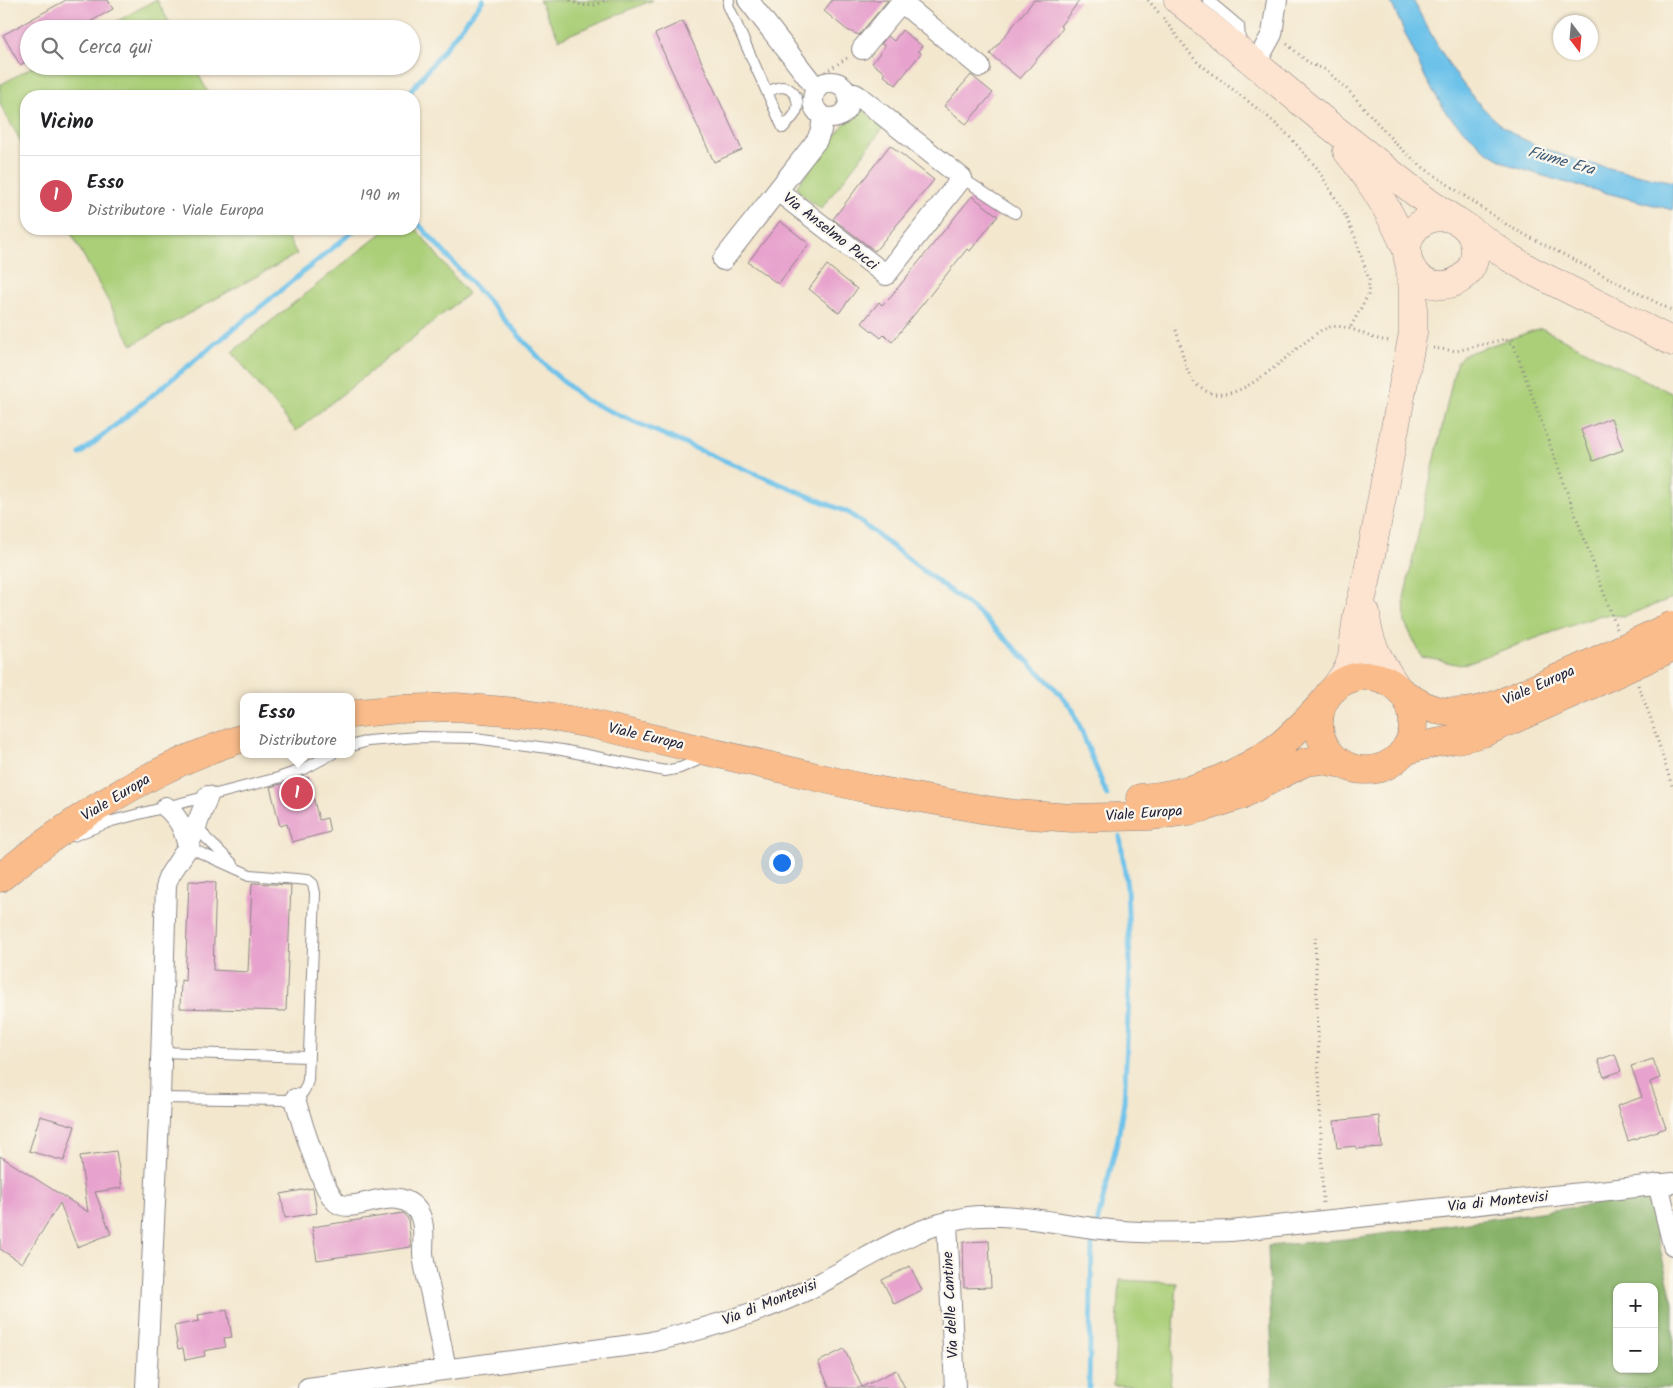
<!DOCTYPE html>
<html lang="it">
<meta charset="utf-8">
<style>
body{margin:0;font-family:Kalam,sans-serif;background:#f2f2f2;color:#202124}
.controls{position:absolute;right:15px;bottom:15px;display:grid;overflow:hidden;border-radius:10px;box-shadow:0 1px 4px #0004}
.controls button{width:45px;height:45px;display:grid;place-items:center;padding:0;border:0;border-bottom:1px solid #e0e0e0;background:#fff;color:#202124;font:25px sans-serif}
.compass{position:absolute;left:1553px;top:15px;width:45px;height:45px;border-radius:50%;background:#fff;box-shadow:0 1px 4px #0004;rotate:164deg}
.you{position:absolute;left:781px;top:862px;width:18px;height:18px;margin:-12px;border:4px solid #fff;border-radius:50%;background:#1a73e8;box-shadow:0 0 0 8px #1a73e833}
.badge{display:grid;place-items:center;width:32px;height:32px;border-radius:50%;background:#d1495b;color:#fff;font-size:16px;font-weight:700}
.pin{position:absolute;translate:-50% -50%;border:2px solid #fff;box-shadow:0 1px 5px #0006}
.popup{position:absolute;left:240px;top:693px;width:115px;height:65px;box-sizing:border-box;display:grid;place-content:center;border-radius:10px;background:#fff;filter:drop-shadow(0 1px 4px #0005);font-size:16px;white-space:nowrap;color:#757577}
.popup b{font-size:19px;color:#202124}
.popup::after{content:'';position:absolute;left:50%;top:100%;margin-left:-10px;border:10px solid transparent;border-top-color:#fff}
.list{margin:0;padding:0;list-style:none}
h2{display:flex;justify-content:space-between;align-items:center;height:65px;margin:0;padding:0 20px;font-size:21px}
h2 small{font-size:16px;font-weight:400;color:#757577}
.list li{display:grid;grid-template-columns:32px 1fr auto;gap:15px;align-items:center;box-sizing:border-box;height:80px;padding:0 20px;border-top:1px solid #e0e0e0}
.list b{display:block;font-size:19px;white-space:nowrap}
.list p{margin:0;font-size:16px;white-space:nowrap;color:#757577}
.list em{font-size:16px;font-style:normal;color:#757577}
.icon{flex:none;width:28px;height:28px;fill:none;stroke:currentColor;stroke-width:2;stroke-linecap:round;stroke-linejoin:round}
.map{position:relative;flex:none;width:1673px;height:1388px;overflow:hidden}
.search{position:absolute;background:#fff;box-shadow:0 1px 4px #0004;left:20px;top:20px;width:400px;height:55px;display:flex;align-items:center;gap:12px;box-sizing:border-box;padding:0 18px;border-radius:28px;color:#757577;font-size:19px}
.panel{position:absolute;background:#fff;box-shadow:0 1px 4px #0004;left:20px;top:90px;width:400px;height:145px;border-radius:20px}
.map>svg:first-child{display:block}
.green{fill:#abcf79;stroke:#66785a}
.forest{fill:#88b269;stroke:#556a52;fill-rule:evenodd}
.water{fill:#6dc2ea;stroke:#487292}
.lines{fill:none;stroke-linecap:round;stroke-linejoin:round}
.stream{stroke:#6dc2ea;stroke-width:5}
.building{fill:#e7a2cd}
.lane-casing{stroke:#8a8484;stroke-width:12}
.street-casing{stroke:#8a8484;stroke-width:22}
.secondary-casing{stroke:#8a8484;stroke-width:29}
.primary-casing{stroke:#8a8484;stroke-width:29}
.path{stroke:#8a8484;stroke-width:3;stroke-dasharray:1 4;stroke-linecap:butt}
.lane{stroke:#fff;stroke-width:10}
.street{stroke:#fff;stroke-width:20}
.secondary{stroke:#fde4d1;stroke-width:28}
.primary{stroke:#fabc8b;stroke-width:28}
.primary-bridge-casing{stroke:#8a8484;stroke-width:29;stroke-linecap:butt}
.primary-bridge{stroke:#fabc8b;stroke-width:28}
.labels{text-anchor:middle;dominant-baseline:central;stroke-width:4.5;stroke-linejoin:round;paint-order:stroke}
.street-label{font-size:15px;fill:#22223b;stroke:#fbf7ec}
.water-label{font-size:16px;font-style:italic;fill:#3c5a78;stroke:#fbf7ec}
</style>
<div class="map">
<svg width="1673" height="1388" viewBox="0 0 1673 1388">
<rect width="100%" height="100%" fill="#fbf7ec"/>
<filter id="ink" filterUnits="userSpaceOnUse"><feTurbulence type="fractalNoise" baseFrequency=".02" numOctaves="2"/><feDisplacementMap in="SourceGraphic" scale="10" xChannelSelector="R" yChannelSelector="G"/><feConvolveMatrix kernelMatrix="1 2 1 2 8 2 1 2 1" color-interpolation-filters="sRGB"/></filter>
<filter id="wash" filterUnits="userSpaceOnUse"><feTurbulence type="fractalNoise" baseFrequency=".0096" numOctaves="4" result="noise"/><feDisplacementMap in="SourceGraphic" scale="20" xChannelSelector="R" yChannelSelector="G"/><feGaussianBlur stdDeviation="1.12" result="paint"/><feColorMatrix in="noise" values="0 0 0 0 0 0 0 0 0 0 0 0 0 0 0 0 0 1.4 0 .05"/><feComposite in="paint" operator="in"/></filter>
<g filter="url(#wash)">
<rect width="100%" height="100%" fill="#f3e7ce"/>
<path class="green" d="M155 0H157L173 29H103Z
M539 0H653L559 39Z
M34 66H194L210 96H26V151L0 104V85Z
M862 109 884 127 821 209 799 192 797 186 855 110Z
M414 226 468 294 296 431 232 352 387 229H414Z
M69 229H283L297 254 132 345Z
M1541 328 1673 394V598L1625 616 1601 615 1461 665 1422 657 1405 623 1404 598 1456 364 1463 355Z
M1120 1280 1177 1283 1170 1388 1113 1385Z"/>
<path class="forest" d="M1648 1197 1673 1303V1388H1273L1268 1246 1346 1239ZM1617 1287H1654V1369H1617Z"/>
<path class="water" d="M1390 0H1413C1437 48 1474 114 1523 139 1569 162 1623 171 1673 182V210L1560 181 1511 166 1486 151 1447 114 1426 79Z"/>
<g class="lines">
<path class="stream" d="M407 96 483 0
M414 219 550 370 585 400 685 444 849 513 981 615 1054 687 1073 710 1107 795
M80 454 356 229
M1097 1224 1118 1138 1124 1102 1126 1063 1130 963 1127 888 1120 836
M1089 1388 1092 1245 1095 1232"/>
</g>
<g id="blocks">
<path class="building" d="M66 0H108L113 9 77 29H29V60L20 65 3 35Z
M832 0H888L859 35 847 30 824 11Z
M1034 0H1080L1060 26 1063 28 1020 79 990 54Z
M683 21 742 150 714 162 655 34Z
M902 30 922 46 918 51 921 53 896 85 883 75 885 73 872 63 885 46 881 44 888 36 894 41Z
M971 75 993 93 966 124 944 106Z
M890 145 934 180 875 251 833 219Z
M972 196 998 216 970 251 967 249 892 342 884 335 881 338 862 323 879 302 882 305 892 295Z
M780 221 809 244 778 284 748 262Z
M827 265 857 289 839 313 809 289Z
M1611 418 1623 450 1593 461 1581 430Z
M308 777 319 820 327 818 330 832 292 842 287 824 280 826 270 787Z
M189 881 216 882 213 970 248 972 252 883 291 885 286 1011 180 1008 181 980 185 981Z
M1615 1054 1621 1071 1604 1077 1598 1060Z
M1653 1059 1660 1078 1650 1082 1666 1128 1628 1141 1617 1106 1642 1097 1631 1066Z
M40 1116 75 1126 64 1161 29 1151Z
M1379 1116 1382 1147 1357 1149 1356 1146 1337 1148 1334 1121Z
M116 1151 122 1188 95 1192 111 1234 77 1247 60 1203 22 1263 0 1249V1156L88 1212 80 1156Z
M313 1188 317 1213 285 1218 281 1194Z
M403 1213 408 1219 411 1247 317 1260 312 1227Z
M989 1241 991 1287 964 1288 963 1242Z
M910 1266 922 1290 894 1304 882 1280Z
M227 1310 232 1337 224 1338 226 1347 204 1351 205 1356 185 1360 183 1348 178 1349 174 1326 199 1321 198 1315Z
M844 1349 862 1387 896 1370 905 1388H830L818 1362Z"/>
</g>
</g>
<g filter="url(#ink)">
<use href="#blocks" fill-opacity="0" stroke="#8a8484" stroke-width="1"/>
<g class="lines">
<defs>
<path id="lane" d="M729 0 728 5 783 128C787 123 794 117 796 112 801 101 794 88 782 87 777 87 772 90 767 92
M1208 0 1239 26 1240 39 1237 44
M962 178 1015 213
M351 746 368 741 417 737 475 738 562 750 665 771 680 768 706 757
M197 824 206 838 233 864
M73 836 112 821 278 778 304 769 332 754
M161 1052 308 1057
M160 1098 288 1100C300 1099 305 1092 308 1080L315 893 313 884 308 880 250 875 188 847"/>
<path id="street" d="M748 0 816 88
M901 2 980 67
M862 49 903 0
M1255 65 1272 34 1277 0
M813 100a18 18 0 1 1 36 0a18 18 0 1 1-36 0Z
M778 191 886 275 962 178 861 98 855 94 849 95
M723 260 817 140 821 130 823 117
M166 807C179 818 184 829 188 847
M295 1099C300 1117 324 1198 339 1204 357 1213 395 1184 416 1209 426 1220 423 1239 423 1253 424 1267 428 1281 431 1294 436 1319 441 1344 446 1369
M1658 1184 1673 1245
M947 1222 955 1388
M146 1388 160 1098 166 884 169 876 188 847 208 796
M308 1388 647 1343C702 1330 758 1314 809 1289 859 1264 907 1229 963 1218 1006 1210 1066 1226 1110 1230 1150 1234 1190 1232 1231 1231L1673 1183"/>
<path id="secondary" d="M1178 0 1323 120 1429 203 1455 220
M1347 151C1372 182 1392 214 1407 251
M1407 251a34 34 0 1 1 68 0a34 34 0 1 1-68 0Z
M1465 226 1510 258 1532 271 1673 342
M1366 613C1367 643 1382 665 1398 689
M1335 688 1348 669 1352 657 1357 616 1366 582 1413 333V288L1409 262"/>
<path id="primary" d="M1319 723a47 47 0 1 1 94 0a47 47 0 1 1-94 0Z
M1402 692C1412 699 1423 707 1436 710 1470 718 1500 704 1531 690 1550 682 1569 673 1587 665
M351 714 399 709 456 707 518 712 547 716 596 725 859 787 987 810 1016 814 1072 818 1152 816 1189 811 1206 807 1239 796 1305 762 1321 760 1343 764
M1404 752C1429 741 1457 741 1483 733L1595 683
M1140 798C1189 795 1240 775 1279 746 1295 733 1309 718 1323 703
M0 878C72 819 153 766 243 738"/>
</defs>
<use href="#lane" class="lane-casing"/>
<use href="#street" class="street-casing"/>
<use href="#secondary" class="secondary-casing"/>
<use href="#primary" class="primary-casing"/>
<path class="path" d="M570 0C582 7 593 8 605 0
M1148 0 1159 13
M1163 18 1196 61 1267 116 1288 135 1317 168 1328 186 1343 211 1355 237 1369 280 1368 295 1350 328
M1287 44 1309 63 1326 70 1349 91 1396 144 1421 166 1469 199 1510 227 1673 311
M825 72 847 58
M1176 330C1181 345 1183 363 1191 377 1194 384 1201 389 1208 392 1240 405 1283 358 1308 340 1315 335 1322 328 1331 327 1344 324 1359 332 1371 337 1377 339 1383 340 1390 341
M1433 348 1456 351 1505 339 1514 346 1617 629
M1638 685 1650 716 1673 789
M1315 937 1323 1204"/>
<use href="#lane" class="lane"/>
<use href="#street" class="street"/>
<use href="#secondary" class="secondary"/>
<use href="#primary" class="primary"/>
<defs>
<path id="primary-bridge" d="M1587 665 1673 625
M1595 683 1673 647"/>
</defs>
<use href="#primary-bridge" class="primary-bridge-casing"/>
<use href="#primary-bridge" class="primary-bridge"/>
</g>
</g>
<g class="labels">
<g class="street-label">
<text transform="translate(830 232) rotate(38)">Via Anselmo Pucci</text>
<text transform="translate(1539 686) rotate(-24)">Viale Europa</text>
<text transform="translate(646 737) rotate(13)">Viale Europa</text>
<text transform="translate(116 798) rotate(-31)">Viale Europa</text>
<text transform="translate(1144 814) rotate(-4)">Viale Europa</text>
<text transform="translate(1498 1202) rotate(-6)">Via di Montevisi</text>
<text transform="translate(770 1303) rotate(-22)">Via di Montevisi</text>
<text transform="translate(951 1305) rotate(-93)">Via delle Cantine</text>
</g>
<g class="water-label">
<text transform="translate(1561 161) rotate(16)">Fiume Era</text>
</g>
</g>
</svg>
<div class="controls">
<button>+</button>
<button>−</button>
</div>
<svg class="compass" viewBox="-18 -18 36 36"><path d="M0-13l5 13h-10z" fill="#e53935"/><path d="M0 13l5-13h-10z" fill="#757577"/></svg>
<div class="you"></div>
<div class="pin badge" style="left:297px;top:793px">1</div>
<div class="popup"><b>Esso</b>Distributore</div>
<div class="search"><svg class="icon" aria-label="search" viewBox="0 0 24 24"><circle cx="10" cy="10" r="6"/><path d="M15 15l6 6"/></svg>Cerca qui</div>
<section class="panel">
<h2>Vicino<small></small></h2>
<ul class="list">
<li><span class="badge">1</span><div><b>Esso</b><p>Distributore · Viale Europa</p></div><em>190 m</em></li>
</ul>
</section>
</div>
